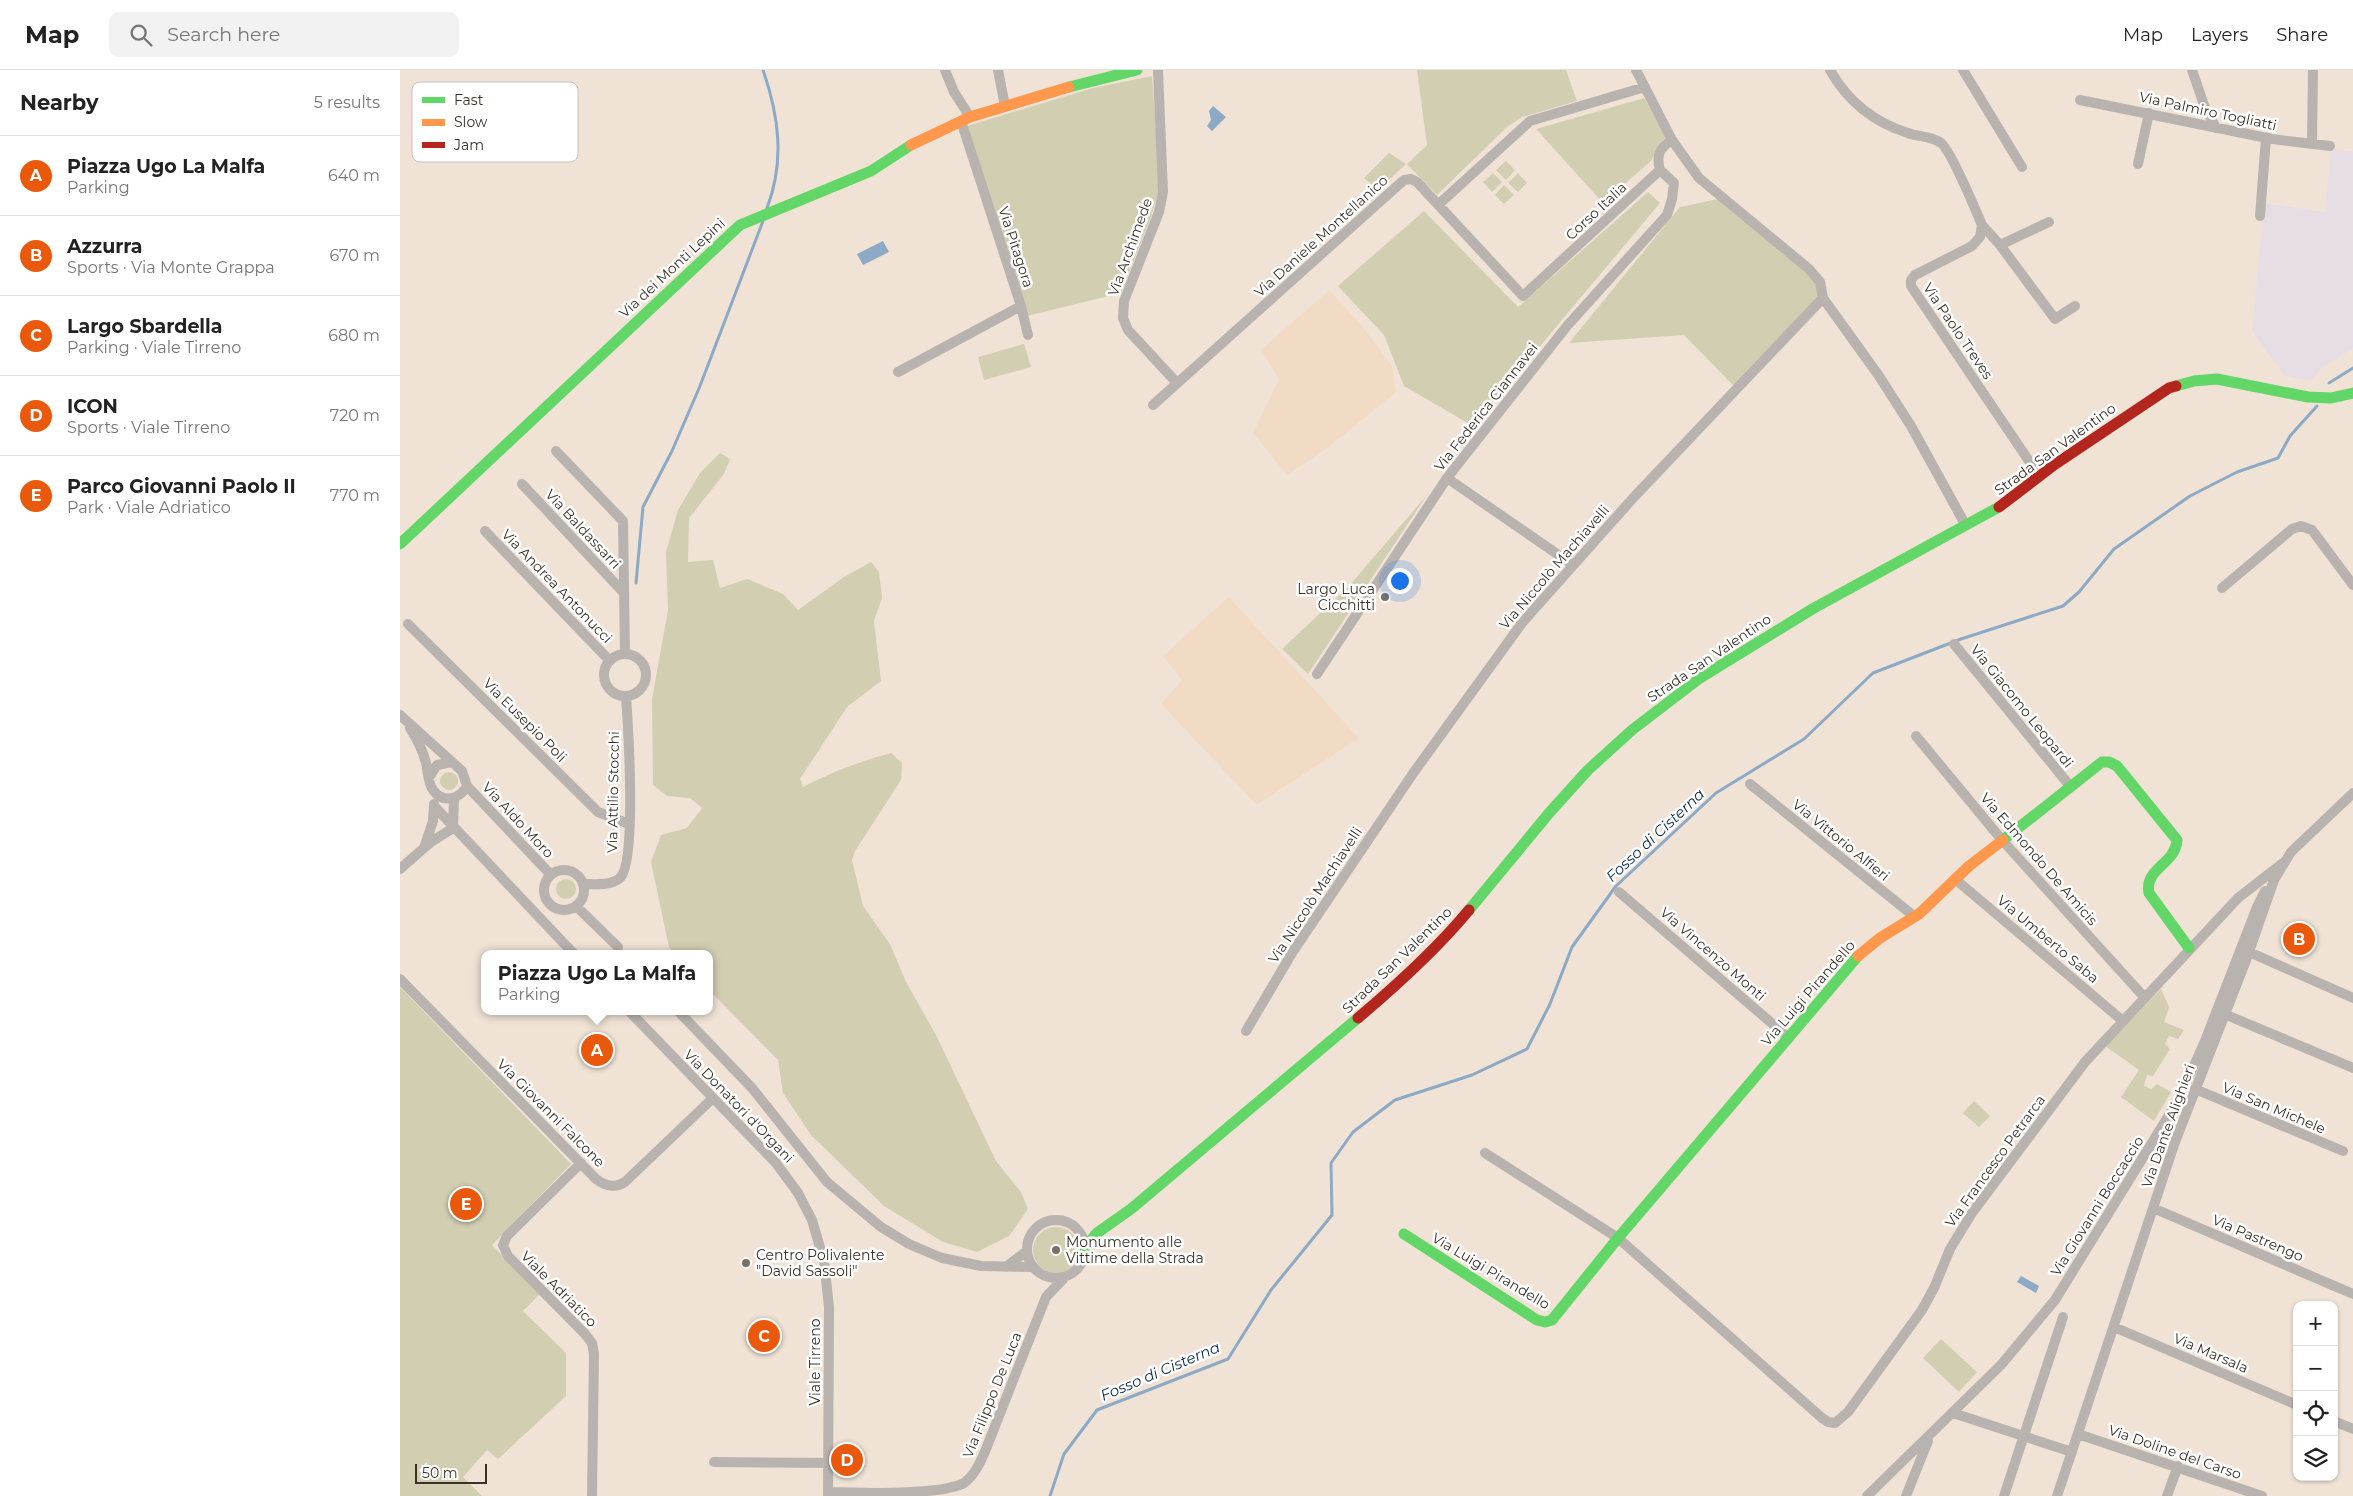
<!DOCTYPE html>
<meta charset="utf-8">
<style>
body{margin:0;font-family:Montserrat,sans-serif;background:#f2f2f2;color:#222}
.controls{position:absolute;right:15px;bottom:15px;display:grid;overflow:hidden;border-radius:10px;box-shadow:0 1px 4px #0004}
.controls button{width:45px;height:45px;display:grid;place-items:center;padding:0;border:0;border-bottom:1px solid #e0e0e0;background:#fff;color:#222;font:25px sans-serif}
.scale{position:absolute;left:15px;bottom:12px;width:72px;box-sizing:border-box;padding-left:5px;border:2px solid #393127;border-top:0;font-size:14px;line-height:18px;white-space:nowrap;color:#393127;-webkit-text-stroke:4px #fff;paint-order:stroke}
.you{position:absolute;left:999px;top:510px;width:18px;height:18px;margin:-12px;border:4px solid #fff;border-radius:50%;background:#1a73e8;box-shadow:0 0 0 8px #1a73e833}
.badge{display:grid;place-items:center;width:32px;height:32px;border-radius:50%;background:#ea580c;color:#fff;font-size:16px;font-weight:700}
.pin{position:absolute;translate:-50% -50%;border:2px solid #fff;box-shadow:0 1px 5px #0006}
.popup{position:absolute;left:81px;top:880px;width:232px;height:65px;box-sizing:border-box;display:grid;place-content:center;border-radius:10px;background:#fff;filter:drop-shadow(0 1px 4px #0005);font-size:16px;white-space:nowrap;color:#767676}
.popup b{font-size:19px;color:#222}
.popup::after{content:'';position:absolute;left:50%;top:100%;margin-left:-10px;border:10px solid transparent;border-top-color:#fff}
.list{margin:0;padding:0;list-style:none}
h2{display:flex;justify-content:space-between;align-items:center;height:65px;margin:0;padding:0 20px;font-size:21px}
h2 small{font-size:16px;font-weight:400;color:#767676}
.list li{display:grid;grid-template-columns:32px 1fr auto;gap:15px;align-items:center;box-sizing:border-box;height:80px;padding:0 20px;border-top:1px solid #e0e0e0}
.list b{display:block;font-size:19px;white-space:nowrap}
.list p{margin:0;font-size:16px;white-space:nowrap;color:#767676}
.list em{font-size:16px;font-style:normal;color:#767676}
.icon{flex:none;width:28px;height:28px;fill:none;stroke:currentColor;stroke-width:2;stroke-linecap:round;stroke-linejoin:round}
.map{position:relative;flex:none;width:1953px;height:1426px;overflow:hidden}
header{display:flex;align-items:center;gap:30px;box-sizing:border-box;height:70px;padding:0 25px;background:#fff;border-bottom:1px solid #e0e0e0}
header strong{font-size:24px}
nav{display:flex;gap:28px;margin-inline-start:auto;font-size:18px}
.search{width:350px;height:45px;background:#f2f2f2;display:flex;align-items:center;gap:12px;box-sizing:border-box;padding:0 18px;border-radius:10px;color:#767676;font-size:19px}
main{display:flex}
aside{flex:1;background:#fff}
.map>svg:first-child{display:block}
.built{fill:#f1dbc5}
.education{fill:#e6dee4}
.green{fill:#d2ceb2}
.water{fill:#8ca9c5}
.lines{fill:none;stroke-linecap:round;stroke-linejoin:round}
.stream{stroke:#8ca9c5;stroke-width:3}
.street{stroke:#b9b3b0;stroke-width:10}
.fast{stroke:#63d668;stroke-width:11}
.slow{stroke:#ff974d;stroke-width:11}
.jam{stroke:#b3261e;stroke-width:11}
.poi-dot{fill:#796f64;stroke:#fff;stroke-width:2}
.labels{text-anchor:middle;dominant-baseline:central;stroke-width:5;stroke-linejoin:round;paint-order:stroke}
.street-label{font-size:14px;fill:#393127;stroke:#fff}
.poi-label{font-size:14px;fill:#393127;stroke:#fff;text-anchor:start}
.water-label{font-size:15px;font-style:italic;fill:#062a4a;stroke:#fff}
.key{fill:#fff;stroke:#c4c1be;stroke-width:1}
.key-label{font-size:14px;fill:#393127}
</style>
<header>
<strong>Map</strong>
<div class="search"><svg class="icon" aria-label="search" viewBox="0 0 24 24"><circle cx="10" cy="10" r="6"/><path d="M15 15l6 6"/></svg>Search here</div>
<nav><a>Map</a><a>Layers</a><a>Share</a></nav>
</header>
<main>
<aside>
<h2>Nearby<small>5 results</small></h2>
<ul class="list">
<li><span class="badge">A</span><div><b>Piazza Ugo La Malfa</b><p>Parking</p></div><em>640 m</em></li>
<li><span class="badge">B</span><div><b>Azzurra</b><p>Sports · Via Monte Grappa</p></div><em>670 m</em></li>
<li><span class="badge">C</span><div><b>Largo Sbardella</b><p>Parking · Viale Tirreno</p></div><em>680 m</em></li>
<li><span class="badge">D</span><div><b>ICON</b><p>Sports · Viale Tirreno</p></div><em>720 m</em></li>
<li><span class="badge">E</span><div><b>Parco Giovanni Paolo II</b><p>Park · Viale Adriatico</p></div><em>770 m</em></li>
</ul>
</aside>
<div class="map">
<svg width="1953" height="1426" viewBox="0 0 1953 1426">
<rect width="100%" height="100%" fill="#f0e3d6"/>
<path class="built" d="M929 220 960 253 992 296 996 322 930 376 887 405 853 363 879 309 861 280Z
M829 527 959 668 857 735 761 634 782 610 763 586Z"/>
<path class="education" d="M1931 79 1953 82V278L1922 298 1911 311 1885 306 1852 261 1864 133 1925 142Z"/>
<path class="green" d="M1017 0H1166L1177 31 1122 47 1107 57 1037 125 1007 94 1027 75Z
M752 6 760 116 751 147 721 223 627 246 567 56 693 18Z
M1244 28 1266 67 1258 75 1252 90 1203 133 1136 59Z
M989 83 1006 94 978 120 964 108Z
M1106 91 1115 100 1106 110 1096 100Z
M1093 103 1102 112 1092 122 1083 112Z
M1118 103 1127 113 1118 122 1108 113Z
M1104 115 1114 125 1104 134 1095 125Z
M1248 122 1260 133 1073 356 1004 316 984 265 938 216 1024 141 1118 237Z
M1323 128 1403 193 1423 228 1337 319 1284 265 1169 273 1280 137Z
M624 274 631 297 584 310 578 287Z
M320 383 330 389 324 404 289 448 288 492 313 490 320 518 347 509 383 524 398 540 444 507 471 492 479 502 482 528 474 551 481 611 447 637 400 709 403 717C432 702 461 691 491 683L502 693 501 710 455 781 452 790 463 836 490 874 506 912 536 965 596 1091 621 1122 628 1139 609 1166 577 1182 543 1172 484 1136 411 1065 383 1023 378 990 310 921V884H275L269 877 251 792 261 765 287 758 302 738 290 728 267 726 253 715 252 629 268 540 266 482 278 440 300 403Z
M1027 425 908 604 882 579 949 516Z
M40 711a9 9 0 1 1 18 0a9 9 0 1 1-18 0Z
M156 819a10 10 0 1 1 20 0a10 10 0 1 1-20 0Z
M0 917 171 1094 92 1175 140 1224 123 1241 166 1283V1326L98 1389 87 1380 63 1407 82 1426H0Z
M1761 919 1769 937 1764 952 1784 960 1778 969 1769 966 1765 974 1770 979 1753 1006 1747 1005 1744 1016 1751 1019 1757 1014 1771 1022 1754 1051 1721 1027 1739 1000 1705 976Z
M1574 1031 1590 1046 1579 1057 1563 1043Z
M633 1180a23 23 0 1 1 46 0a23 23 0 1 1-46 0Z
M1541 1269 1577 1302 1559 1322 1523 1288Z"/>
<path class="water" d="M813 36 826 47 812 61 807 56 811 50 809 41Z
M483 171 489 182 463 195 457 184Z
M1621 1206 1639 1216 1636 1223 1617 1212Z"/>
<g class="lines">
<path class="stream" d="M363 0C379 46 385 91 367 138
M1929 313 1953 298
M236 513 243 437 272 381 300 316 363 151
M650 1426 664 1384 697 1340 828 1289 871 1220 932 1145 931 1093 953 1062 995 1030 1072 1005 1127 979 1150 934 1172 877 1216 816 1316 723 1404 669 1473 603 1561 569 1663 536 1679 522 1714 479 1790 426 1837 402 1878 388 1890 366 1917 336"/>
<path class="street" d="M545 0 554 22 570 47
M598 0 605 36
M758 0 763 122 759 142 724 231 723 248 728 260 777 313
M1430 0C1448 32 1473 52 1508 63 1518 67 1532 66 1541 73 1552 82 1575 139 1582 155L1580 167 1572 176 1515 205 1511 210V216L1633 397
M1563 0 1622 97
M1792 0 1804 35 1816 58
M1680 30 1872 69 1930 76
M1912 74 1913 0
M1738 94 1749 43
M1038 135 1130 51 1245 17
M1860 146 1866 68
M1582 155 1600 175 1655 249 1675 236
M1600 175 1649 152
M1423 228 1479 306 1511 356 1565 454
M621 236 628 265
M498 302 621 236 561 51
M753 335 1004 110 1011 109 1017 112 1123 226 1260 100C1256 86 1259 78 1272 70
M156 381 223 451 225 584
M1047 408 1173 495
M122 414 224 523
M85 461 210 591
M1822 518 1892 459 1901 456 1912 460 1953 515
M8 554 198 742 229 754
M1554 574 1670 716
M204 605a21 21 0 1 1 42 0a21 21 0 1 1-42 0Z
M917 604 1047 408 1167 256 1267 145 1272 129 1274 113 1260 100
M0 645 62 701 67 716 151 805
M10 658C17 669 23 681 26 693 28 701 28 714 33 720 43 734 60 729 67 716
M1516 666 1602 770 1745 928
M30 706 37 695 52 692
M1350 714 1515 847
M35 737 174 884
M53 758 54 728
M24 778 33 751 34 734
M0 799 31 772 53 758
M144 820a20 20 0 1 1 40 0a20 20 0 1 1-40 0Z
M1555 809 1723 951
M183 814C194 814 211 816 220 808 237 792 228 654 226 626
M1219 822 1389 968
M176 836 218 877
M1849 882 1953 928
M0 909 196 1109C205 1116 216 1119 226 1111L313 1028
M229 941 376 1093 398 1123 412 1150 424 1191 429 1237 428 1426
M278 941 352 1018 427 1112 481 1157 509 1174 542 1188 581 1196 633 1197
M1824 944 1953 998
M846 961 892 883 1014 702 1122 553 1234 427 1423 228 1420 212 1409 199 1299 108 1272 70 1236 0
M1795 1019 1943 1081
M1085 1083 1218 1168 1422 1348 1428 1352 1435 1353 1448 1342 1522 1240 1534 1218 1550 1179 1572 1143 1685 992 1838 828 1883 793
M181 1093 107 1166 103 1175 108 1186 185 1264 192 1273 194 1284 192 1426
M1753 1138 1953 1224
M627 1179a29 29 0 1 1 58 0a29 29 0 1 1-58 0Z
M606 1197 627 1181
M1714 1257 1897 1335
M1553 1343 1672 1382
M1934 1351 1953 1359
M1678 1364 1862 1426
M314 1392 428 1393
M428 1422C459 1423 539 1426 564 1413 575 1405 581 1391 586 1379L646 1227 666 1206
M1467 1426 1601 1295 1655 1230 1779 1029 1805 971 1857 837 1865 821
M1506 1426 1528 1371
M1604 1426 1663 1247
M1657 1426 1775 1072 1845 893 1874 810 1891 782 1953 723
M1767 1426 1778 1396"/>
<path class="fast" d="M669 17 737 0
M1776 316 1794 311 1817 309 1908 327 1931 328 1953 323
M0 474 340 155 471 101 511 75
M1603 770 1702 692H1709L1717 696 1777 770C1776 794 1744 798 1749 823L1789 878
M1069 840 1150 742 1188 700 1232 660 1300 608 1414 538 1599 437
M1004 1164 1137 1250 1145 1252 1152 1250 1218 1168 1458 886
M685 1178 697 1163 731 1139 958 948"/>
<path class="slow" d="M511 75 570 47 669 17
M1458 886 1480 868 1519 844 1569 796 1603 770"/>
<path class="jam" d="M1599 437 1654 395 1769 318 1776 316
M958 948C997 915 1036 880 1069 840"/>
</g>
<g class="poi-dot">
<circle cx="985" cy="527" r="5"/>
<circle cx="656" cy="1180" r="5"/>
<circle cx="346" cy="1193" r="5"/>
</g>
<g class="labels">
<g class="street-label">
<text transform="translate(1808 41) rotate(12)">Via Palmiro Togliatti</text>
<text transform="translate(1196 141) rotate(-43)">Corso Italia</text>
<text transform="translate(921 166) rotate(-42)">Via Daniele Montellanico</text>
<text transform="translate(616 177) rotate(72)">Via Pitagora</text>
<text transform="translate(730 177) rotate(-70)">Via Archimede</text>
<text transform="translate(272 198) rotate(-43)">Via dei Monti Lepini</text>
<text transform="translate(1558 261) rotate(56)">Via Paolo Treves</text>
<text transform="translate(1086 337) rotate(-52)">Via Federica Ciannavei</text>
<text transform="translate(1655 379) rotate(-36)">Strada San Valentino</text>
<text transform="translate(183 459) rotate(47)">Via Baldassarri</text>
<text transform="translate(1154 497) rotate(-49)">Via Niccolò Machiavelli</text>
<text transform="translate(157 516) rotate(46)">Via Andrea Antonucci</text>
<text transform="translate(1309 588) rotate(-34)">Strada San Valentino</text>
<text transform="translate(1622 636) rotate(51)">Via Giacomo Leopardi</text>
<text transform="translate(125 650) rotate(45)">Via Eusepio Poli</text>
<text transform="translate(213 722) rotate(-89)">Via Attilio Stocchi</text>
<text transform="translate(118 750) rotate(47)">Via Aldo Moro</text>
<text transform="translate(1441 770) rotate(39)">Via Vittorio Alfieri</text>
<text transform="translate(1639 789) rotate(49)">Via Edmondo De Amicis</text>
<text transform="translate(915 825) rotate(-57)">Via Niccolò Machiavelli</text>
<text transform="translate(1648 869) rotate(40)">Via Umberto Saba</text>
<text transform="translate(1313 884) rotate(41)">Via Vincenzo Monti</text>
<text transform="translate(997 890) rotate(-44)">Strada San Valentino</text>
<text transform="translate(1408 923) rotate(-49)">Via Luigi Pirandello</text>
<text transform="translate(339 1036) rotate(46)">Via Donatori d'Organi</text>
<text transform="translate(1874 1038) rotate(23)">Via San Michele</text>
<text transform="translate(151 1043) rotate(45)">Via Giovanni Falcone</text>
<text transform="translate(1768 1056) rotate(-70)">Via Dante Alighieri</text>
<text transform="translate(1595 1091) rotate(-54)">Via Francesco Petrarca</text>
<text transform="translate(1697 1136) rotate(-58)">Via Giovanni Boccaccio</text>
<text transform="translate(1858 1168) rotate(23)">Via Pastrengo</text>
<text transform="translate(1091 1201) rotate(31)">Via Luigi Pirandello</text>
<text transform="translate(159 1219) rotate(45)">Viale Adriatico</text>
<text transform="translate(1811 1283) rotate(23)">Via Marsala</text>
<text transform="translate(415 1292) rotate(-90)">Viale Tirreno</text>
<text transform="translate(592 1325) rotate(-68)">Via Filippo De Luca</text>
<text transform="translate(1775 1382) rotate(19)">Via Doline del Carso</text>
</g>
<g class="poi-label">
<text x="975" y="519" text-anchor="end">Largo Luca<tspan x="975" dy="16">Cicchitti</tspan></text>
<text x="666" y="1172">Monumento alle<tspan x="666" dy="16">Vittime della Strada</tspan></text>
<text x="356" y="1185">Centro Polivalente<tspan x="356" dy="16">"David Sassoli"</tspan></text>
</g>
<g class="water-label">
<text transform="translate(1255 765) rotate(-43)">Fosso di Cisterna</text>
<text transform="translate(760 1301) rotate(-23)">Fosso di Cisterna</text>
</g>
</g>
<rect x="12" y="12" width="166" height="80" rx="8" class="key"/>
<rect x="22" y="27" width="23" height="6" fill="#63d668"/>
<rect x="22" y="49" width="23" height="7" fill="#ff974d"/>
<rect x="22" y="72" width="23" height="6" fill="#b3261e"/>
<g class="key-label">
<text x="54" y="35">Fast</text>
<text x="54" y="57">Slow</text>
<text x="54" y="80">Jam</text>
</g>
</svg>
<div class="controls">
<button>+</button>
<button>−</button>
<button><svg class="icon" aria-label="locate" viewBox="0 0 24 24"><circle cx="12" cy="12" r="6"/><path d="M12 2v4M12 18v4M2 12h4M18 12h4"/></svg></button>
<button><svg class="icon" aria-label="layers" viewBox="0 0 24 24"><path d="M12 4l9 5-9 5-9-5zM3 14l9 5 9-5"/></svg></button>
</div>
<div class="scale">50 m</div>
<div class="you"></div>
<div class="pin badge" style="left:197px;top:980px">A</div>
<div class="popup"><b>Piazza Ugo La Malfa</b>Parking</div>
<div class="pin badge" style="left:1899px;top:869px">B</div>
<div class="pin badge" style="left:364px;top:1266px">C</div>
<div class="pin badge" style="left:447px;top:1390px">D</div>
<div class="pin badge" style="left:66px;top:1134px">E</div>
</div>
</main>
